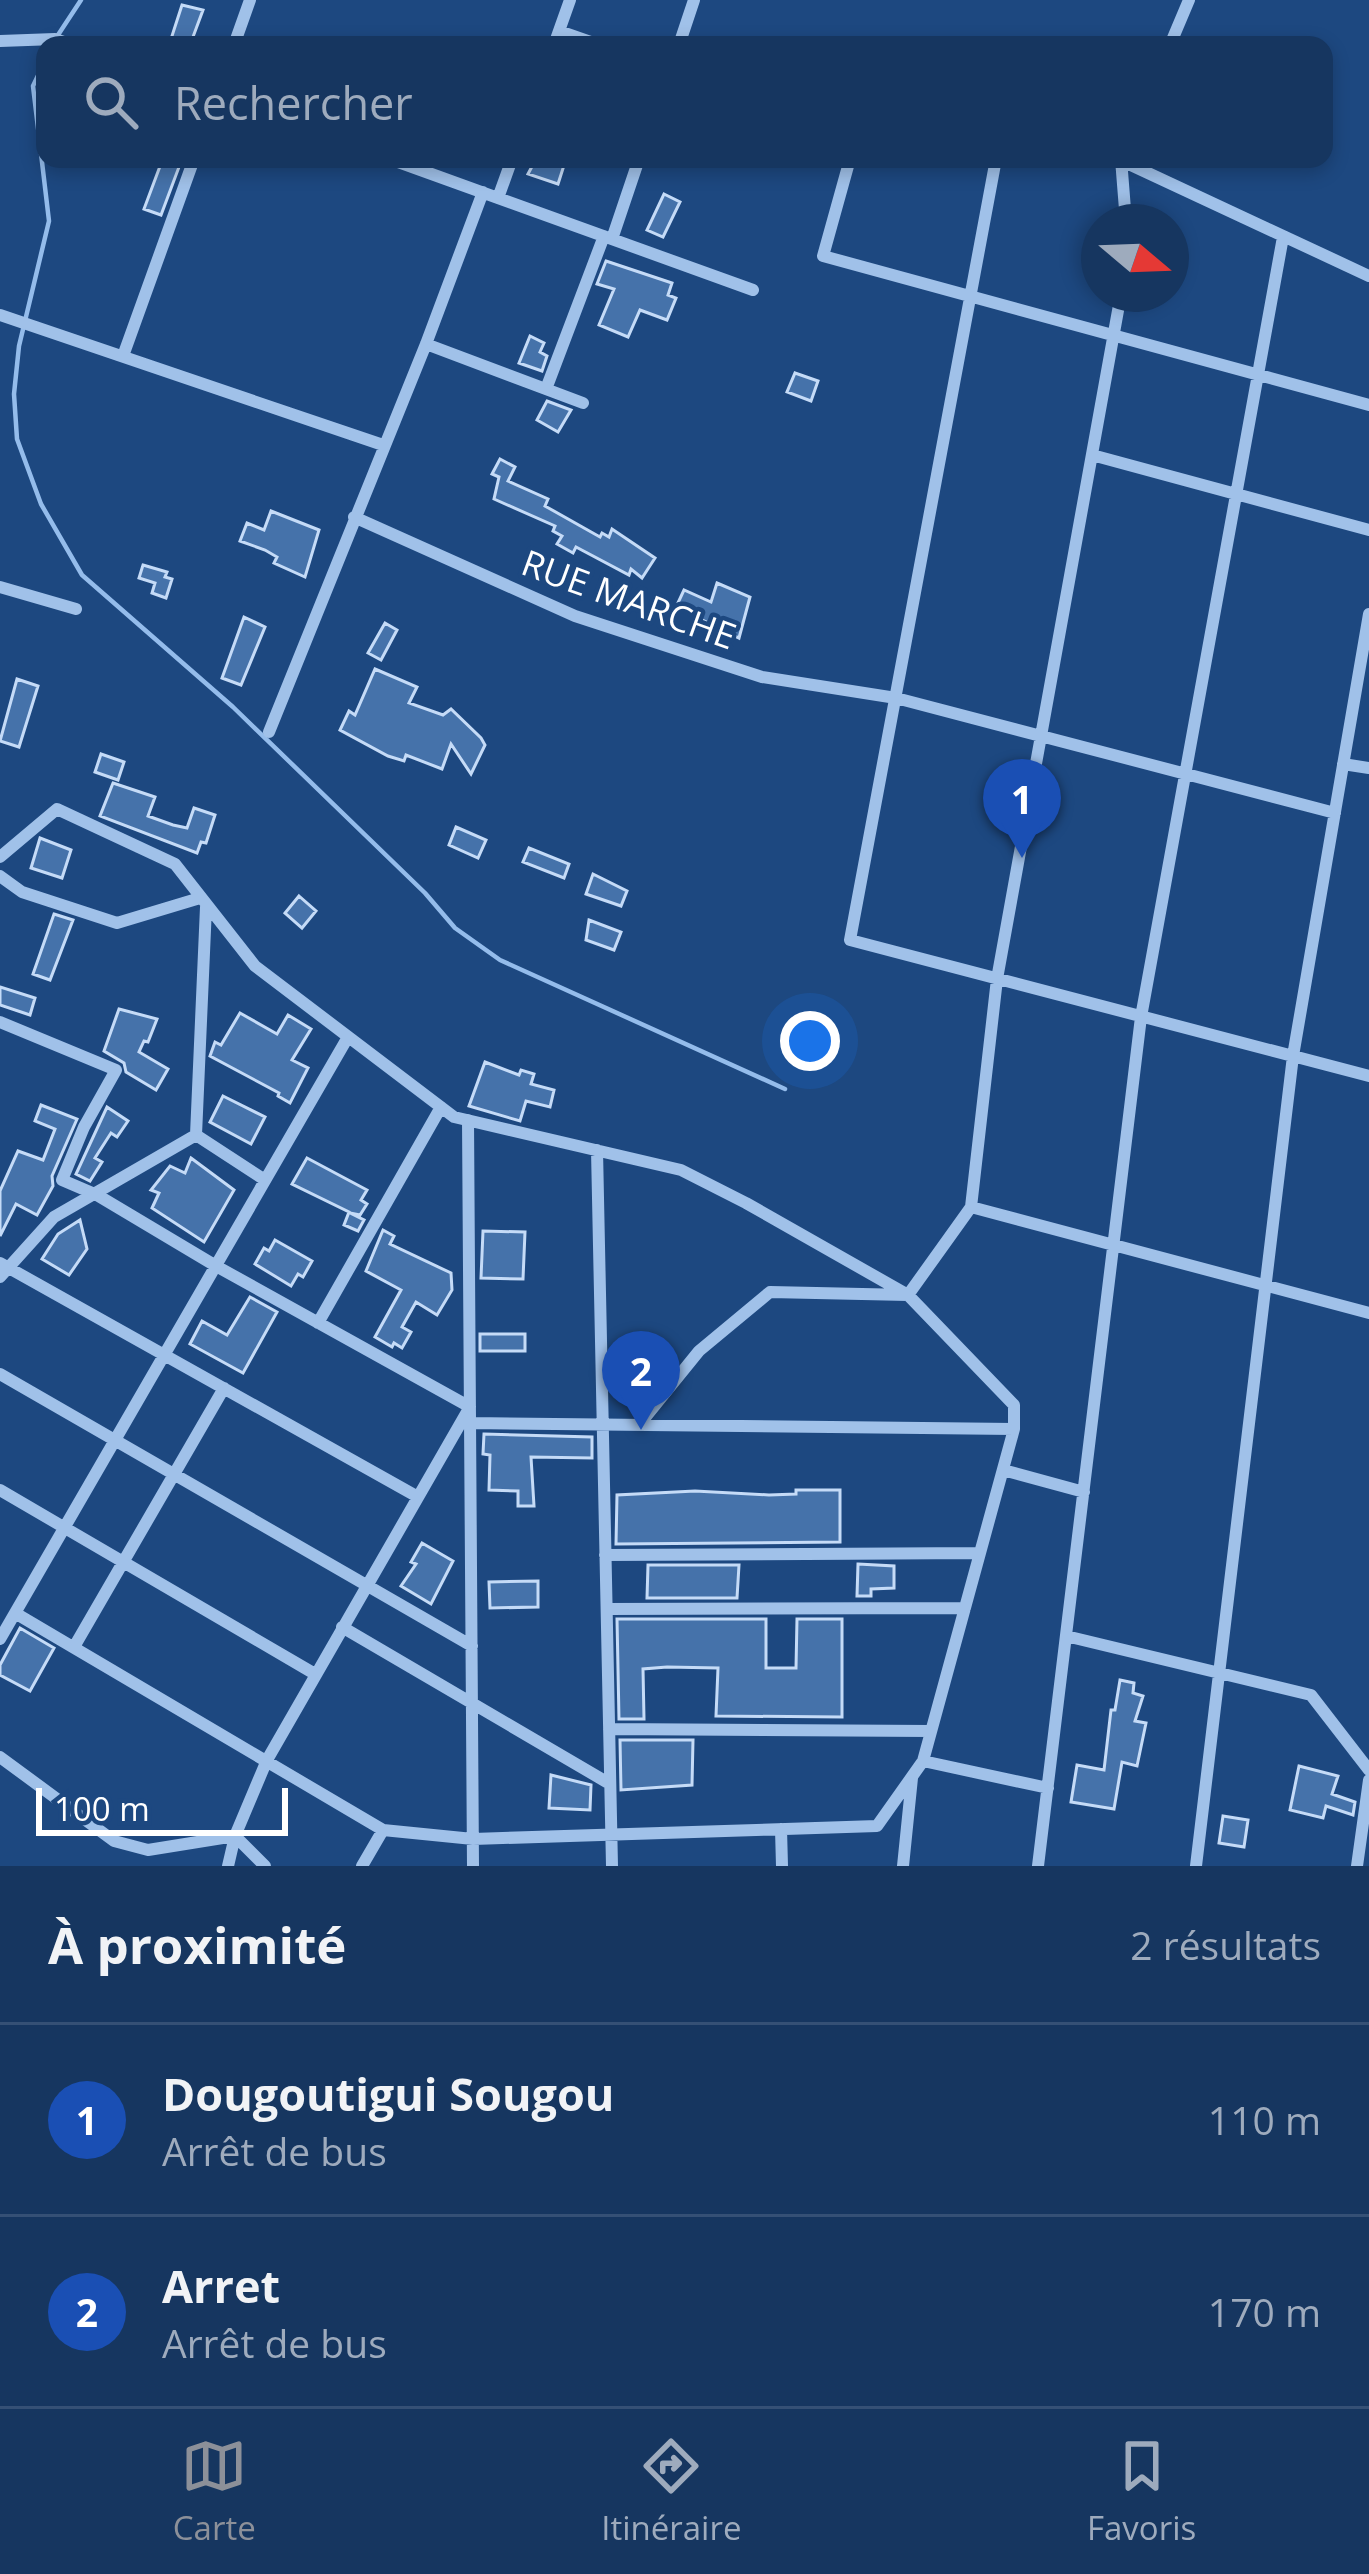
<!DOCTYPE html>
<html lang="fr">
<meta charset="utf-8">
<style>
body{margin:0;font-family:"Open Sans",sans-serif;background:#234169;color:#f1f3f6}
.compass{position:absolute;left:1081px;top:204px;width:108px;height:108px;border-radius:50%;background:#163660;box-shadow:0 6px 18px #0003;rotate:109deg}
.scale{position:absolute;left:36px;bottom:30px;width:252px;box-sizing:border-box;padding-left:12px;border:6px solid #fff;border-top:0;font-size:33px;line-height:42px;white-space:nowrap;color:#fff;-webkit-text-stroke:9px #1d4880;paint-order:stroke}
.you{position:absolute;left:810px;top:1041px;width:42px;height:42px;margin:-30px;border:9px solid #fff;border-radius:50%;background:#1a73e8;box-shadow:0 0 0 18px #1a73e833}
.badge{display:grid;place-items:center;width:78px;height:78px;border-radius:50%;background:#8c9099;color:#fff;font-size:39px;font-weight:700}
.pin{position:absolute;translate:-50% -99px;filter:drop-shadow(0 3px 6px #0008)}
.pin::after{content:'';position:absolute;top:63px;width:42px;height:36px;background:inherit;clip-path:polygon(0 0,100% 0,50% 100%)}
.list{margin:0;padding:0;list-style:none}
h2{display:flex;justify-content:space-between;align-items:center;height:156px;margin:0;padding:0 48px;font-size:51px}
h2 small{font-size:39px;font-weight:400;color:#9eabbd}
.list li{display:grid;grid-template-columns:78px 1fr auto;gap:36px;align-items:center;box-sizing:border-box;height:192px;padding:0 48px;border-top:3px solid #355075}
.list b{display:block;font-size:45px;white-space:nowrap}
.list p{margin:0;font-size:39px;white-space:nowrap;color:#9eabbd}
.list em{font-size:39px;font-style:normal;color:#9eabbd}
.icon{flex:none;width:66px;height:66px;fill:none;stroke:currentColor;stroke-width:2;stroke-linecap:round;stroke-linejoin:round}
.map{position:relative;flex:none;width:1369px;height:1866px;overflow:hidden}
.search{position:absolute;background:#163660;box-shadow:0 6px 18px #0003;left:36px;right:36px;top:36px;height:132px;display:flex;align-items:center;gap:30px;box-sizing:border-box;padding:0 42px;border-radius:24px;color:#9eabbd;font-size:45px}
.sheet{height:540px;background:#163660}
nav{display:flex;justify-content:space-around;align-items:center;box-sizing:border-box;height:168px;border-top:3px solid #355075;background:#163660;font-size:33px;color:#9eabbd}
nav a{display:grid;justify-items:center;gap:6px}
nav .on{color:#8c9099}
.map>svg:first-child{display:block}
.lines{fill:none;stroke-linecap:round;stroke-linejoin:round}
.stream{stroke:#94bceb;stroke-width:4.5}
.building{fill:#4572aa;stroke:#c5dbf7;stroke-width:3}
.minor{stroke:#a0c1e9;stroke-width:12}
.labels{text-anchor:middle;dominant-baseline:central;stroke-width:9;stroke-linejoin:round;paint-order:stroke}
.street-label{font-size:36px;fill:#fff;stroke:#1d4880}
</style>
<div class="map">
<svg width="1369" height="1866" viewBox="0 0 1369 1866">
<rect width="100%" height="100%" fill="#1d4880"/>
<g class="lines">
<path class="stream" d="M58 35 81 0
M45 61 33 86 49 221 19 346 14 394 17 439 41 504 82 575 233 707 425 893 455 928 500 960 785 1089"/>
</g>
<path class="building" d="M182 5 203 10 190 45 171 39Z
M536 159H566L558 184 528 174Z
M162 161 179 167 161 215 144 209Z
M664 194 680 202 663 237 647 230Z
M606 261 672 283 668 295 676 298 667 320 640 310 628 337 599 325 614 289 597 284Z
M530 336 544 343 540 352 547 356 542 371 519 363Z
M795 373 818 381 811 401 787 392Z
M547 401 571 410 558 432 537 420Z
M500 459 515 467 508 481 548 499 545 506 600 537 602 533 609 537 612 529 655 558 642 578 631 569 629 575 576 547 573 553 557 544 562 536 553 531 555 526 494 499 499 477 492 474Z
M271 511 319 530 305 577 274 563 277 557 265 550 240 541 247 523 264 530Z
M143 565 167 572 165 577 172 579 166 598 152 593 155 583 139 578Z
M717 583 750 597 739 638 676 607 684 590 711 602Z
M244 617 265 627 241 685 222 678Z
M385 623 397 630 381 660 368 653Z
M375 669 417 687 409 703 443 715 451 709 481 738 485 745 471 774 451 744 442 769 406 755 404 761 388 756 340 730 349 711 355 715Z
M17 679 38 686 19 747 0 741Z
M101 754 124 762 118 780 95 772Z
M113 783 155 797 148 816 173 825 187 828 194 808 215 815 206 843 201 842 197 853 100 816Z
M456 827 486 840 478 858 449 845Z
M40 838 71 850 62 878 31 868Z
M529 848 569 864 564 878 523 862Z
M593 874 627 891 621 906 586 894Z
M299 896 316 911 302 928 285 913Z
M54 914 73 920 50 980 33 974Z
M589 920 621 932 614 950 586 940Z
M0 987 35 998 30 1015 0 1005Z
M119 1009 157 1019 148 1042 144 1041 139 1052 168 1069 156 1090 126 1072 124 1063 104 1051Z
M240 1013 277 1034 288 1015 311 1029 292 1060 308 1068 290 1103 278 1096 279 1093 210 1056 215 1042 221 1045Z
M485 1062 519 1075 521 1070 534 1074 531 1084 554 1090 550 1107 526 1101 520 1121 469 1106Z
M223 1096 265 1117 251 1144 210 1122Z
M41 1105 77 1119 52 1176 53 1186 37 1215 16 1204 0 1236V1191L18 1151 43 1160 55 1129 35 1121Z
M107 1107 128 1121 117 1137 111 1133 95 1158 102 1162 90 1181 76 1174Z
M191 1158 234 1190 204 1242 152 1208 159 1193 151 1190 170 1166 185 1173Z
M307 1158 367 1190 361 1200 367 1204 360 1215 350 1213 364 1220 358 1231 344 1225 349 1212 292 1184Z
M80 1220 87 1249 69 1275 42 1259 58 1234Z
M383 1230 394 1236 390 1244 451 1273 452 1290 437 1315 416 1302 402 1327 411 1332 402 1348 394 1343 392 1347 375 1337 401 1290 366 1271Z
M483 1231 525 1232 523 1279 481 1278Z
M275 1240 312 1261 303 1277 298 1274 291 1286 255 1264 264 1248 269 1251Z
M250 1297 277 1312 243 1373 190 1344 202 1321 227 1335Z
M480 1334H525V1351H480Z
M484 1434 592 1437V1458L531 1457 534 1506H518V1491L489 1490 490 1455 483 1454Z
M796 1490H840V1542L616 1544 617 1495 695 1491 769 1495 796 1494Z
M422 1543 453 1561 431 1604 401 1586 416 1564 411 1562Z
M858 1564 894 1566V1588L871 1589V1596H857Z
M648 1565H739L737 1598H647Z
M538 1581V1607L490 1608 489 1582Z
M617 1619H766V1668H796L797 1619H842V1717L716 1716 718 1668 667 1667 643 1669 644 1719H619Z
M20 1628 54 1648 30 1691 0 1675V1665Z
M1120 1680 1134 1683 1133 1693 1143 1696 1135 1721 1146 1723 1137 1766 1122 1762 1114 1809 1071 1802 1077 1765 1104 1770 1111 1710H1115Z
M620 1740H693L692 1785 621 1790Z
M1299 1766 1338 1776 1332 1794 1355 1802 1353 1815 1326 1806 1323 1818 1290 1810Z
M551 1775 591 1785 590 1810 549 1808Z
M1223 1816 1248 1820 1244 1847 1219 1843Z"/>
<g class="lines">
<path class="minor" d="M559 31 599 45
M0 41 55 39 72 45
M234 45 250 0
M554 45 570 0
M679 45 694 0
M1170 45 1189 0
M390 159 753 290
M850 159 823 256 1369 405
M996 159 850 940 1369 1076
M1118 159 1369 276
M1121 159 1126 222
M498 198 512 159
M612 239 639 159
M0 315 383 445
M426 344 583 403
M123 356 194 159
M546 389 604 236
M1092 455 1369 530
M354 517 575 616 762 677 896 698 1335 813
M0 587 76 609
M269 732 426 344 483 192
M1343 764 1369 768
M0 857 57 809 175 864 255 966 454 1117 681 1170 746 1203 908 1295 1014 1405V1429L923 1761 877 1826 473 1839 383 1830 362 1866
M0 876 22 892 117 923 200 898
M0 1022 116 1070 84 1127 62 1180 97 1195 216 1266 470 1407
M468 1120 473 1866
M196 1135 265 1180
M597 1150 612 1866
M971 1207 1369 1313
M0 1263 418 1497
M0 1277 54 1217 196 1135 206 907
M318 1323 441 1107
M0 1374 472 1646
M470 1423 1014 1429
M639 1425 699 1351 770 1292 908 1295 971 1207 997 979 1121 294
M1003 1470 1084 1492
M0 1490 315 1674
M605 1555 980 1553
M607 1609 965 1608
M15 1613 383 1830
M342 1627 610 1784
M1066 1636 1311 1695 1369 1770
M0 1639 348 1037
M74 1647 224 1388
M609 1729 931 1731
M0 1757 114 1841 148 1850 235 1836 265 1866
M923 1761 1048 1788
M781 1829 782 1866
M228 1866 235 1836 267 1760 467 1412
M903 1866 912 1778
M1038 1866 1141 1017 1283 237
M1196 1866 1293 1056 1369 614
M1357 1866 1369 1780"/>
</g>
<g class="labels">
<g class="street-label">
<text transform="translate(629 599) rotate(20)">RUE MARCHE</text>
</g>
</g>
</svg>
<svg class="compass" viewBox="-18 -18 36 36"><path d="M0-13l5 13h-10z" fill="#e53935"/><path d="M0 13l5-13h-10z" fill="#9eabbd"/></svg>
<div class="scale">100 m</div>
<div class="you"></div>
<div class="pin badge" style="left:1022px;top:858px;background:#1a4fb4">1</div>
<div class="pin badge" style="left:641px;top:1430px;background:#1a4fb4">2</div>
<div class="search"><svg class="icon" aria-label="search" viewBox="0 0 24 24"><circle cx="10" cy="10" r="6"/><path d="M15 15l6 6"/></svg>Rechercher</div>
</div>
<section class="sheet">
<h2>À proximité<small>2 résultats</small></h2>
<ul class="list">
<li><span class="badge" style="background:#1a4fb4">1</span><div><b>Dougoutigui Sougou</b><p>Arrêt de bus</p></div><em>110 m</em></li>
<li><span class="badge" style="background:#1a4fb4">2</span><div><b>Arret</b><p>Arrêt de bus</p></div><em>170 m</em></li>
</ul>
</section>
<nav>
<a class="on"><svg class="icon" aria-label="map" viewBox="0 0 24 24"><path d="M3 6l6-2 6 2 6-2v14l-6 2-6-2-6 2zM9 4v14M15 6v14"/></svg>Carte</a>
<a><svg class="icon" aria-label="directions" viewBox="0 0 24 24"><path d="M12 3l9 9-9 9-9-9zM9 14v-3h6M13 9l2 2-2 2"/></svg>Itinéraire</a>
<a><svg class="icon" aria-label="saved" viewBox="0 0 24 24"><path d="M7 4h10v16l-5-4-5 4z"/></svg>Favoris</a>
</nav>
